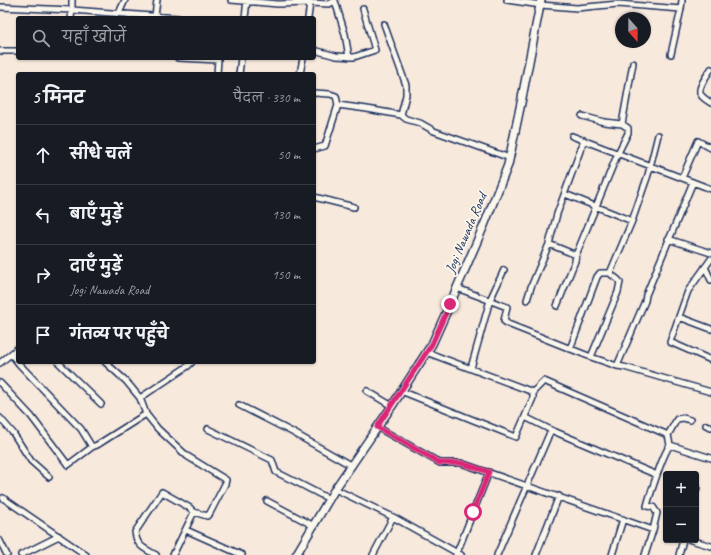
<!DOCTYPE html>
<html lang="hi">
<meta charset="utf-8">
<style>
body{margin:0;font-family:Caveat,"Playpen Sans Deva",sans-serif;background:#20242c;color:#f1f3f6}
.controls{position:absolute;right:12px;bottom:12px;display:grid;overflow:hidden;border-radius:4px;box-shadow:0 1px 3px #0004}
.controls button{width:36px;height:36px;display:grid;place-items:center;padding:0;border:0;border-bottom:1px solid #363941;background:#171b24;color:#f1f3f6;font:20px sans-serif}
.compass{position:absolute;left:615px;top:12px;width:36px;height:36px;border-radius:50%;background:#171b24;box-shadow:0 1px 3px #0004;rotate:159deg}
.stop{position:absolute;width:12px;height:12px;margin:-9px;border:3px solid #db2777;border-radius:50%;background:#fff}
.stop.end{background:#db2777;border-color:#fff;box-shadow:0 1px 4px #0008}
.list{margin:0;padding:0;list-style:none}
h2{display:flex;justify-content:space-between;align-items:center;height:52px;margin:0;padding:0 16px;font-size:17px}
h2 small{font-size:13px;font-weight:400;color:#9ea1a6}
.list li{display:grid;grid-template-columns:26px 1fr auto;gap:12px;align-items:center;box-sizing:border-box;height:60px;padding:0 16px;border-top:1px solid #363941}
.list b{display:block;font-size:15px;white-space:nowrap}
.list p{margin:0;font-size:13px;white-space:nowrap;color:#9ea1a6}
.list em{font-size:13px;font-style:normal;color:#9ea1a6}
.icon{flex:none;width:22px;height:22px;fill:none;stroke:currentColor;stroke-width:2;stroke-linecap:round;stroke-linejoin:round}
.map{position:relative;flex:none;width:711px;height:555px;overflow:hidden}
.search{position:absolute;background:#171b24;box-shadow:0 1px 3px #0004;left:16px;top:16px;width:300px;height:44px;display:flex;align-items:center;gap:10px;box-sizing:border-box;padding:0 14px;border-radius:4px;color:#9ea1a6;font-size:15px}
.panel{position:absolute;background:#171b24;box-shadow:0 1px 3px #0004;left:16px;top:72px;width:300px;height:292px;border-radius:4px}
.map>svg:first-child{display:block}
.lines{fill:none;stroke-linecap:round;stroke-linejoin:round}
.street-casing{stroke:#1b2f5e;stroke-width:8}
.secondary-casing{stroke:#1b2f5e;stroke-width:10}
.street{stroke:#fbf7ec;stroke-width:5}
.secondary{stroke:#fbf7ec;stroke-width:7}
.route{stroke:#db2777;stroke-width:5}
.labels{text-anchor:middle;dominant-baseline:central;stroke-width:3.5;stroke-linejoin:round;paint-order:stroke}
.street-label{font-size:14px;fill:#1b2f5e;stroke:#fbf7ec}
</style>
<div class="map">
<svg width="711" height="555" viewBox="0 0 711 555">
<rect width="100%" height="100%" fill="#f8e9dd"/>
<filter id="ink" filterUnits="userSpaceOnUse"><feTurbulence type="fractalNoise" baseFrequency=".025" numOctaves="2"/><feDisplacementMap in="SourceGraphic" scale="8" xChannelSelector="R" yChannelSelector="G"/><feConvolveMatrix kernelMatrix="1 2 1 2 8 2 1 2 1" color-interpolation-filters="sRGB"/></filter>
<g filter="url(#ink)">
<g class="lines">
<defs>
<path id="street" d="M231 0 278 4 310 3 329 4 335 1 345 34 349 57
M507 0 541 5 577 8 618 4 681 9 682 0
M0 7 72 10V0
M119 13 125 0
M155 16 157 0
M71 18 72 10 178 18
M245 18 247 0
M308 18 310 3
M384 24 406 85V95L401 115
M314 50 336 56 354 57 375 50 363 9
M0 51H18
M671 54 681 9
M178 58 218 60 217 74
M711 69C708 74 696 89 701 95 703 98 708 101 711 103
M239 74 241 58
M300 74 303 58
M314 93 330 94 336 96 338 105 325 146 314 149
M338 105 367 109 401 115 406 119 420 123 434 131 510 158
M622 124 633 63
M572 136 711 189
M682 178 698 141 711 148
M565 194 632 221
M314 197 354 207
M668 239 711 253
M549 244 576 255
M711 259 688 291 670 342 711 360
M705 267 711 280
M610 273 632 221 648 175 658 135
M457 288 507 307 504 321 508 324 591 357 617 366 624 367 711 392
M527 300 531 287 549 244 557 214 584 140
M557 306 575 261 576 255 618 153 628 133V128L622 124 604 122 582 116
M679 317 711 329
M570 349 597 277 600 273H610C613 277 618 278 620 282L618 292 591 357
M426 352 533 392
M11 354 19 364 81 429 92 447
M58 362 101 404
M105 362 126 381 140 398 146 414 158 429 187 456 226 480 225 484 210 513 207 516 194 512 190 508 162 492 135 532C137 547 144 548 156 555
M0 363 18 348
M617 366 645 301 646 295 693 182
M471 368 490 300 504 270
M0 383 31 416 68 465 92 447 97 445 146 414
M367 391 392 406
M401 391 516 437 533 398V392L544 381 668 435
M140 398 188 366 192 362
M239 405 292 432 352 466
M525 417 551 430 657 475
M0 418 13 433 31 461 49 477
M706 425 711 427
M377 427 440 463H461L653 530
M208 429 272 460 276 472 300 484 329 499
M670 445 711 458
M335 489 393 517 461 555
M696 491 697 487
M3 498 86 555
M267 501 314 526
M186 530 242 555
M691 540 711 546
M0 541 7 555
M21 555 59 536
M173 555 194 512
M373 555 393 517
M456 555 489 472
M497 555 551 430
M536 555 559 496
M612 555 623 519
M645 555 653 530 657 513 653 507 647 506C650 494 655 481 659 469 662 461 665 452 670 445L668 435 677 419 683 418 690 420
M679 555 683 540"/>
<path id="secondary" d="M296 555 335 489 392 406 432 344 450 304 485 223 508 165 521 103 541 0"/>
</defs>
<use href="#street" class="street-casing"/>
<use href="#secondary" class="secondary-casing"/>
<use href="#street" class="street"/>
<use href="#secondary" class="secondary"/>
</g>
</g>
<g class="lines" filter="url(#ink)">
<path class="route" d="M450 304 432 344 377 427 440 463H461L489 472 473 512"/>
</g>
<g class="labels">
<g class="street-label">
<text transform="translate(466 233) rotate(-67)">Jogi Nawada Road</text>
</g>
</g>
</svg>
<div class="controls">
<button>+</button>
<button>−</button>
</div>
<svg class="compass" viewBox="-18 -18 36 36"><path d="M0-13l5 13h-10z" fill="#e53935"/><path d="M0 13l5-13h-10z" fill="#9ea1a6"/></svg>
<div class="stop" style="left:473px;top:512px"></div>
<div class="stop end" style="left:450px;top:304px"></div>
<div class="search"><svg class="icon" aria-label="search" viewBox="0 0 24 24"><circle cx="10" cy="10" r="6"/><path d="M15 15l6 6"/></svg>यहाँ खोजें</div>
<section class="panel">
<h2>5 मिनट<small>पैदल · 330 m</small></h2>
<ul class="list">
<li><svg class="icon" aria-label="ahead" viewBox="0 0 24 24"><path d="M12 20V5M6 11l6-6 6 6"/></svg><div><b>सीधे चलें</b></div><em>50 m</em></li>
<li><svg class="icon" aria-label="left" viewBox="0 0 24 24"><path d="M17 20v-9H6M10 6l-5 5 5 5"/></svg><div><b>बाएँ मुड़ें</b></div><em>130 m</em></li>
<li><svg class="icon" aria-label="right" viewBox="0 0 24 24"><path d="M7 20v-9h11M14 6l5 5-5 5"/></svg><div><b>दाएँ मुड़ें</b><p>Jogi Nawada Road</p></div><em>150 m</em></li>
<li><svg class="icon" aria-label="arrive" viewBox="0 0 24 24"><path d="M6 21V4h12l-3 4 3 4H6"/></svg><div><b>गंतव्य पर पहुँचे</b></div></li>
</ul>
</section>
</div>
